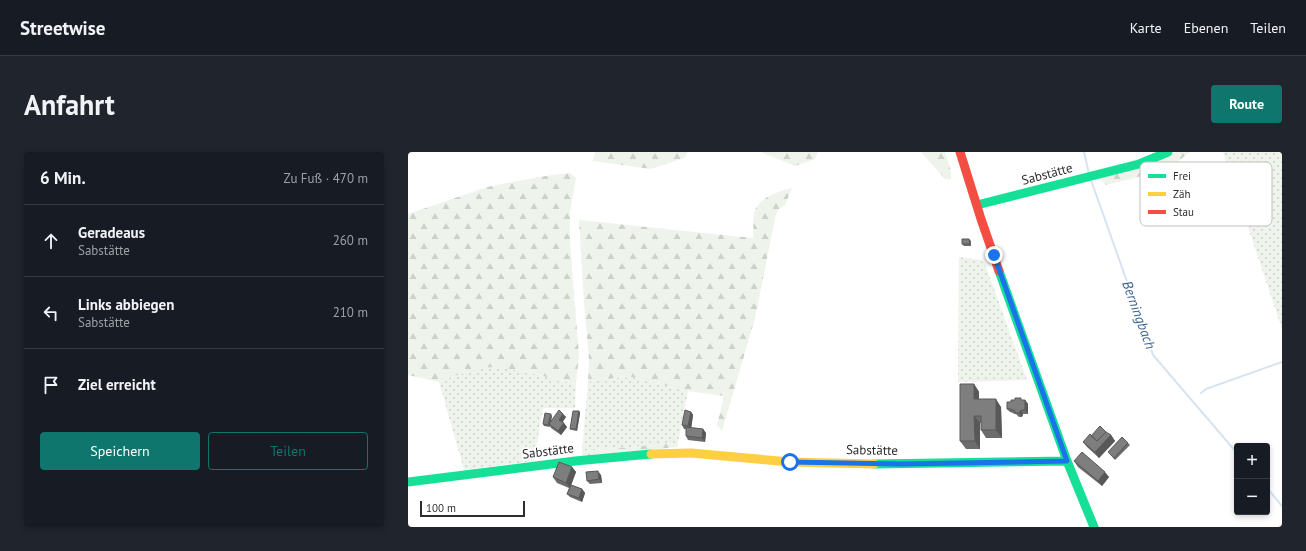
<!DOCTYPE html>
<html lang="de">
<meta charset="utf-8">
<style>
body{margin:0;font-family:"PT Sans",sans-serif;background:#20242c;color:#f1f3f6}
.controls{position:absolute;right:12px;bottom:12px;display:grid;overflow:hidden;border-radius:4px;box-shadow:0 2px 6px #0003}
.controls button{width:36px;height:36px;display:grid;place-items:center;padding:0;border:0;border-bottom:1px solid #363941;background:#171b24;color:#f1f3f6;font:20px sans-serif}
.scale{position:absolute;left:12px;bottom:10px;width:105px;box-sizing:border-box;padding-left:4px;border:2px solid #2d2d2d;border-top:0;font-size:11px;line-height:14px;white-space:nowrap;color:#2d2d2d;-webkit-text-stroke:3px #fff;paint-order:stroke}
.stop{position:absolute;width:12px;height:12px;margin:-9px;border:3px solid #1a73e8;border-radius:50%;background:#fff}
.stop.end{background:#1a73e8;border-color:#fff;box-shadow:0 1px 4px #0008}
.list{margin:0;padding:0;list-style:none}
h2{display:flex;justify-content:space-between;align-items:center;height:52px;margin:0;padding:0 16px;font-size:17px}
h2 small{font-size:13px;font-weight:400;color:#9ea1a6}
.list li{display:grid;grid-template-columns:26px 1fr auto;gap:12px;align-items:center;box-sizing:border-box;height:72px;padding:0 16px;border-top:1px solid #363941}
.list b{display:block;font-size:15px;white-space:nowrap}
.list p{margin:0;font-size:13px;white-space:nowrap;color:#9ea1a6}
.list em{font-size:13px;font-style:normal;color:#9ea1a6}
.actions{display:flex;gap:8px;padding:12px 16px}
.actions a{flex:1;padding:9px 0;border:1px solid #0f766e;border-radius:4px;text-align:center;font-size:14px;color:#0f766e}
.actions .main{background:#0f766e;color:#fff}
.icon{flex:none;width:22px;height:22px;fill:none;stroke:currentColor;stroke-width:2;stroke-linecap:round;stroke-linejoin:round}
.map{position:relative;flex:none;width:874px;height:375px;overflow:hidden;border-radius:4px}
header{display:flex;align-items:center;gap:24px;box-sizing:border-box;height:56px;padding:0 20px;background:#171b24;border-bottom:1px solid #363941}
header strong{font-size:19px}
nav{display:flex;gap:22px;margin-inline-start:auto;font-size:14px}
.intro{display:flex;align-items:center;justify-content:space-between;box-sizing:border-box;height:96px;padding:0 24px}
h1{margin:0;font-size:28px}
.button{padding:10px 18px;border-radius:4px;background:#0f766e;color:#fff;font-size:14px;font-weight:700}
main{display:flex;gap:24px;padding:0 24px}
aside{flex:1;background:#171b24;border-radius:4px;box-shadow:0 2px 6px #0003}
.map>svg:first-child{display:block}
.grass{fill:url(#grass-dots)}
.forest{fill:url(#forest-firs)}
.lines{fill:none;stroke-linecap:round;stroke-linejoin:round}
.stream{stroke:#d7e4f0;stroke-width:2}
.fast{stroke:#16e098;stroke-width:9}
.slow{stroke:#ffcf43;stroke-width:9}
.jam{stroke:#f24e42;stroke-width:9}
.wall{fill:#6c6c6c}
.shaded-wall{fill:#585858}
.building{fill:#7e7e7e;stroke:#585858}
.route{stroke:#1a73e8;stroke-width:5}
.labels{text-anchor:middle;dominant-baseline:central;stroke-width:4;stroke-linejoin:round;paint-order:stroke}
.street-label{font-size:13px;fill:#2d2d2d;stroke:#fff}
.water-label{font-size:14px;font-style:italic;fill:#3c648d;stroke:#fff}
.key{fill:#fff;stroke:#c0c0c0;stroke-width:1}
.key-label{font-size:11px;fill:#2d2d2d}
</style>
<header>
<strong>Streetwise</strong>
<nav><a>Karte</a><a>Ebenen</a><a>Teilen</a></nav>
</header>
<div class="intro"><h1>Anfahrt</h1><a class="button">Route</a></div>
<main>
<aside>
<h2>6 Min.<small>Zu Fuß · 470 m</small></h2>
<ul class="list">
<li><svg class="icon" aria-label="ahead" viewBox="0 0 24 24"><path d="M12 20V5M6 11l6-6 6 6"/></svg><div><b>Geradeaus</b><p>Sabstätte</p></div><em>260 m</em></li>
<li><svg class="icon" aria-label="left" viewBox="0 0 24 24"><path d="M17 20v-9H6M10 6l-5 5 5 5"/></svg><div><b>Links abbiegen</b><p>Sabstätte</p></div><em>210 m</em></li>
<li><svg class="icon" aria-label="arrive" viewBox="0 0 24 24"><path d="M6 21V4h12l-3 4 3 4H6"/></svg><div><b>Ziel erreicht</b></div></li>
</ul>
<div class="actions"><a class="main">Speichern</a><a>Teilen</a></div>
</aside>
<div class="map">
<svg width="874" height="375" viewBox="0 0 874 375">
<defs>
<pattern id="grass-dots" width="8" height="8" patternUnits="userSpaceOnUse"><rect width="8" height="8" fill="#eef3eb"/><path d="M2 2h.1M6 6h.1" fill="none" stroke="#ccd1ca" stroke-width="1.8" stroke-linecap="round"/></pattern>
<pattern id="forest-firs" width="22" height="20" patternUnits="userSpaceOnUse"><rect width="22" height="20" fill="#eef3eb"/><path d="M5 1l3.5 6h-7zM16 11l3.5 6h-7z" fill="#ccd1ca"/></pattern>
</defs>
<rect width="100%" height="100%" fill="#fff"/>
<path class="grass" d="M815 0H874V177Z
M551 105 573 108 577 112 619 228 550 230Z
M90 215 114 219 168 232 167 256H135L126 309 56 318 31 230 46 224 74 216Z
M224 225 280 239 270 291 174 299 180 230 190 227Z"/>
<path class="forest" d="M187 0H280L276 6 243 17 185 9Z
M353 0H410L407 7 387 14Z
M513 0H537L543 19V27H537Z
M767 0H782L763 15 750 20 698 33 691 26 762 4Z
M162 21 168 26 162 59V91L171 203 168 232 114 219 87 215 74 216 46 224 31 230 0 223V62L79 35 130 25Z
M384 36 377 53 371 57 368 62 347 166 314 279 309 273 316 244 280 239 224 225 190 227 180 230 181 208 176 151 171 68 345 86C346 78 344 66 347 58 353 45 371 39 384 36Z
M270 291V295L174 304V299Z"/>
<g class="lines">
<path class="stream" d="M676 0 681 22
M683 28 745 203 829 301
M793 241 798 237 874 210
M859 336 874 354"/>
<path class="fast" d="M569 53 731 12 760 0
M591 119 659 309 686 375
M466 312 659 309
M0 330 167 309 243 302"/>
<path class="slow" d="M243 302 283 301 382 310 466 312"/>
<path class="jam" d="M552 0 573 67 591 119"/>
</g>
<path class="wall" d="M561 87 563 89V94H556L554 92Z
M566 232 571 240V247L593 255 594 286H578L573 278V271H572V297H558L552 289Z
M617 248 620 252V262H615L614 265H611L608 262H606L605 261 602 260 599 257 603 250Z
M171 259 172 261 169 279 164 278 162 277Z
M283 260 285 263 283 276 295 277 298 281 297 290 280 288 278 284V277H276L274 273Z
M155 262 158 265 154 270 159 275 153 283 143 276 142 274V275L136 274 135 272 144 264 143 269Z
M703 283 707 289 691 306 679 295 675 290 683 284Z
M720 291 722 293 707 308 700 300Z
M666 309 701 325 694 334 670 315Z
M164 315 168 320 163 333 174 337 177 341 174 350 162 345 159 342 161 336 149 331 145 325Z
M193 323 194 331 182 332 179 329Z"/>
<path class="shaded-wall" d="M566 232 571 240V255L566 247Z
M588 247 593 255 594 286 588 278Z
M617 248 620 252V262L617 258Z
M613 258 615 262 614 265 611 261Z
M171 259 172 261 169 279 168 277Z
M283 260 285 263 283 278 280 274Z
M143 262 144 264 142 273 141 272Z
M155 262 158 265 154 271 151 268Z
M566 264 572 271V297L567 289Z
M156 271 159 275 153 283 150 279Z
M295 277 298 281 297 290 294 286Z
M703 283 707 289 691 306 687 300Z
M164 315 168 320 162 336 158 331Z
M190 319 193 323 194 331 191 327Z
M697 320 701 325 694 334 690 329Z
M174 337 177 341 174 350 171 346Z"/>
<path class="building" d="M554 87H561L562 92H554Z
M552 232H566V247H588V278H573V264H566L567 289H552Z
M607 246H613V248H617V258H613L611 261H608L606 258H603V257H599V250H603V248H607Z
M151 258 155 262 151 268 156 271 150 279 141 272Z
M277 258 283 260 280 274 274 273Z
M165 259H171L168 277H162Z
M137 261 143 262 140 273 135 272Z
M692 274 698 280 689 289 683 284Z
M278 275 295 277 294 286 278 284Z
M698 280 703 283 687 300 675 290 682 282 689 289Z
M714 285 720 291 706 306 700 300Z
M674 300 697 320 690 329 666 309Z
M151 310 164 315 158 331 145 325Z
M190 319 191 327 179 329 178 320Z
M163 333 174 337 171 346 159 342Z"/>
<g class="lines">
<path class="route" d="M382 310 493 312 659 309 586 103"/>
</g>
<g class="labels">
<g class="street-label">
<text transform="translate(639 22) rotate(-15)">Sabstätte</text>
<text transform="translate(464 298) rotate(1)">Sabstätte</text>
<text transform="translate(140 299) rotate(-7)">Sabstätte</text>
</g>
<g class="water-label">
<text transform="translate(731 163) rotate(70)">Berningbach</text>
</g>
</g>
<rect x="732" y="10" width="132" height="64" rx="6" class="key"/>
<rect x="740" y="22" width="18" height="4" fill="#16e098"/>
<rect x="740" y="40" width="18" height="4" fill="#ffcf43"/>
<rect x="740" y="58" width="18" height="4" fill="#f24e42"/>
<g class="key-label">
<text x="765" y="28">Frei</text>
<text x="765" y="46">Zäh</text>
<text x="765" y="64">Stau</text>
</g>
</svg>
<div class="controls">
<button>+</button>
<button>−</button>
</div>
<div class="scale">100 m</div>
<div class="stop" style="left:382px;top:310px"></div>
<div class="stop end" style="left:586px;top:103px"></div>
</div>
</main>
